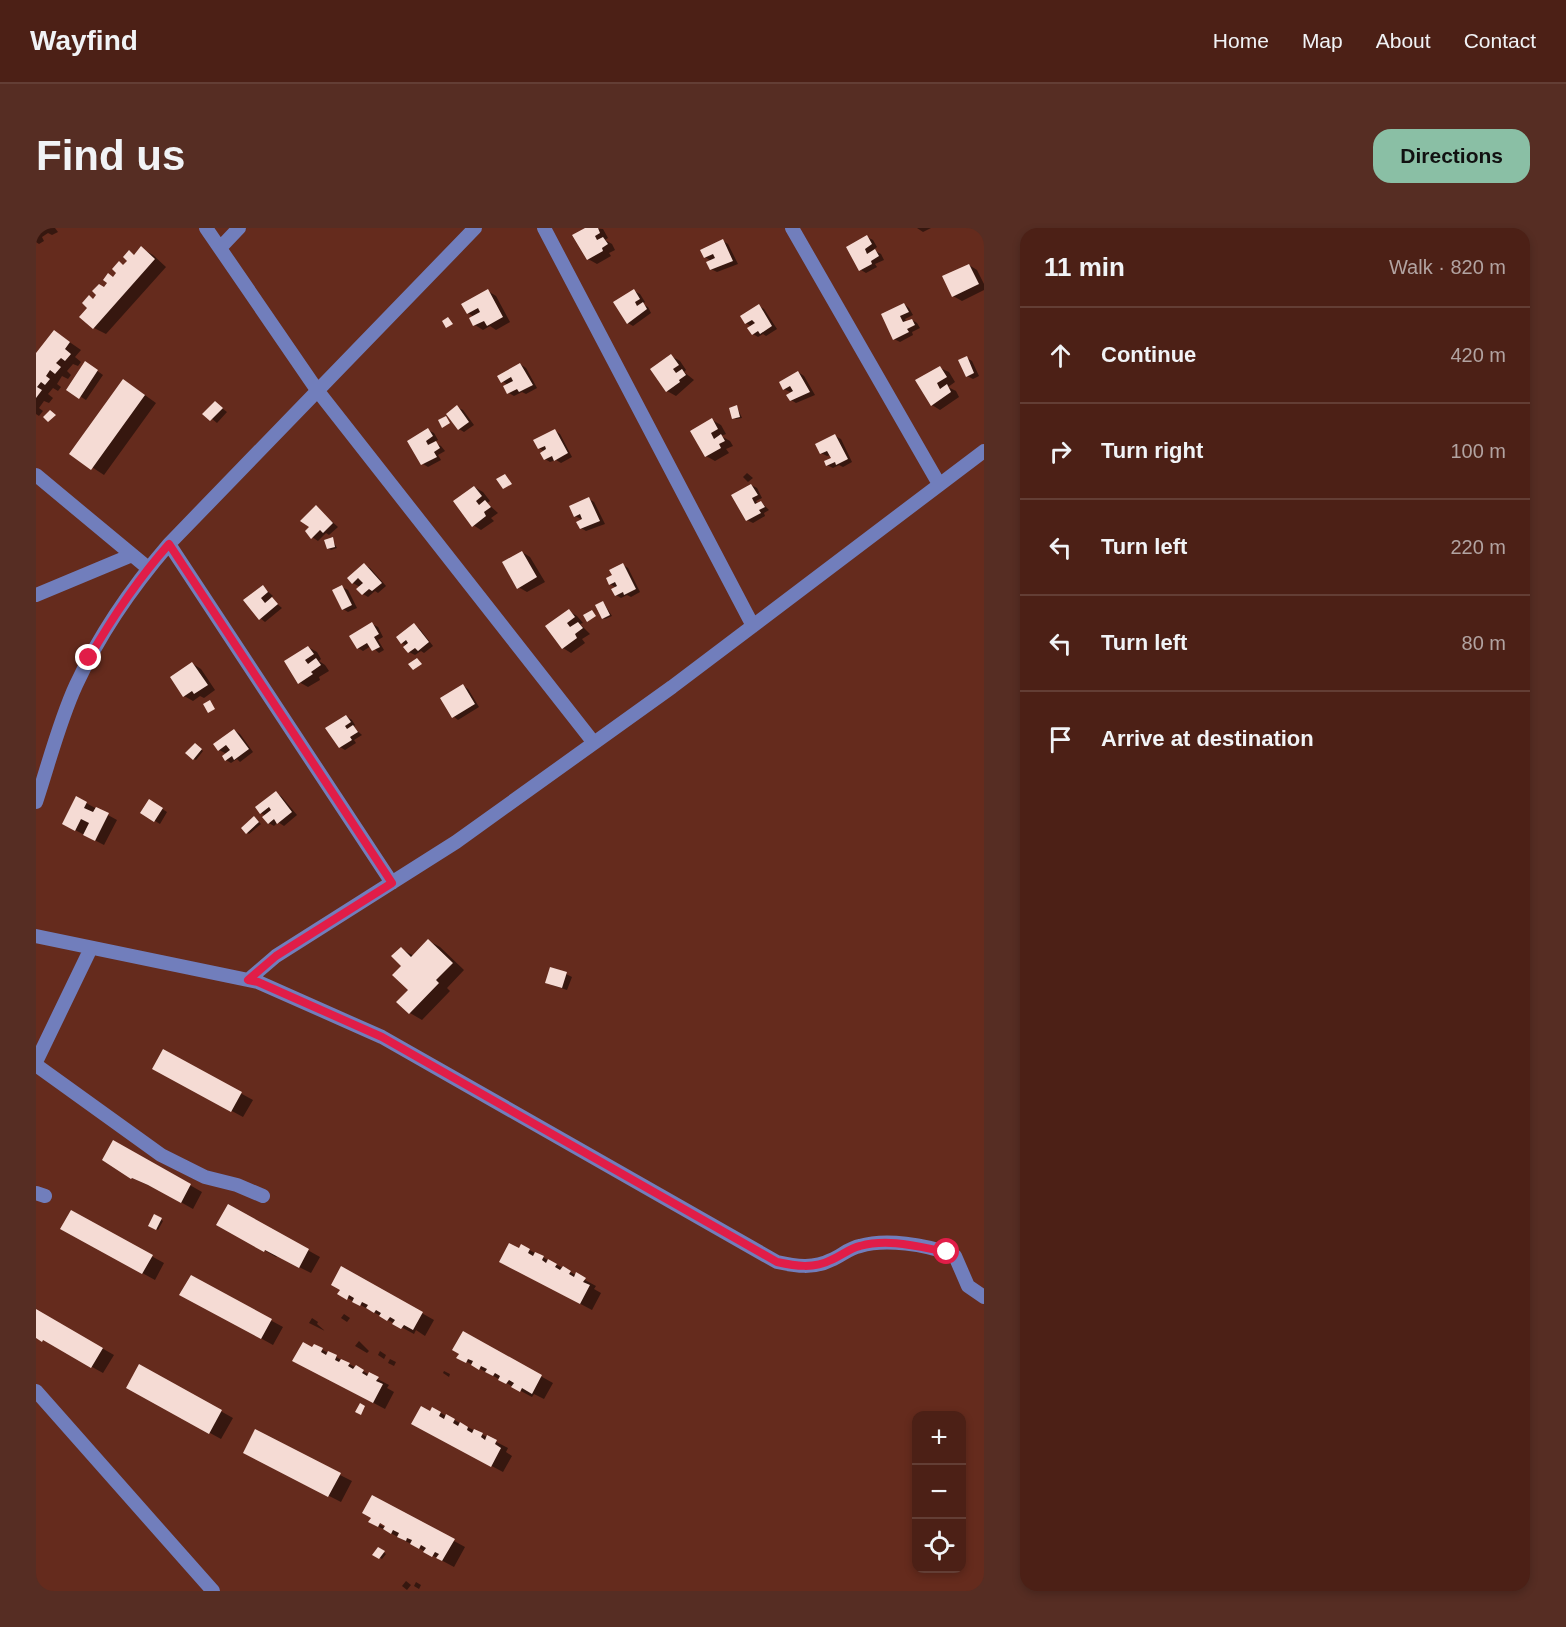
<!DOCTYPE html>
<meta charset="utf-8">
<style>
body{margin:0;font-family:Arial,sans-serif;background:#562d23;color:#f1f3f6}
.controls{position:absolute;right:18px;bottom:18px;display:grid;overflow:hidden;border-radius:12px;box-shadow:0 3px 9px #0003}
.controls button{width:54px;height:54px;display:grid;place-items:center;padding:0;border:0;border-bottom:2px solid #633e35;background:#4c2016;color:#f1f3f6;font:30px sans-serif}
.stop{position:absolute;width:18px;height:18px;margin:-14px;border:4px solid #e11d48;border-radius:50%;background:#fff}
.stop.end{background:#e11d48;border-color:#fff;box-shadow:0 2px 6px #0008}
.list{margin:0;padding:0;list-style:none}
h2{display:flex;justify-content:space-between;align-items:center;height:78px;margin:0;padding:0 24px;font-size:26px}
h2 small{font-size:20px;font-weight:400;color:#b2a3a1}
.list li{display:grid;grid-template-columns:39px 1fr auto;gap:18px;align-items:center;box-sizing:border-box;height:96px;padding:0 24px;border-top:2px solid #633e35}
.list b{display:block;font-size:22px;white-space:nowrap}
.list em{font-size:20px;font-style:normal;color:#b2a3a1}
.icon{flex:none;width:33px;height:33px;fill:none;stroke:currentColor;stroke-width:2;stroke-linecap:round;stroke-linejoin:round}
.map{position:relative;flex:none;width:948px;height:1363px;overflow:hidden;border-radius:18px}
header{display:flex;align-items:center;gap:36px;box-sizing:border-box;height:84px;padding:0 30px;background:#4c2016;border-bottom:2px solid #633e35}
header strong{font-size:28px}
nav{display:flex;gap:33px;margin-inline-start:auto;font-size:21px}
.intro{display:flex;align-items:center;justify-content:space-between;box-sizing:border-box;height:144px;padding:0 36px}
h1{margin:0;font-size:42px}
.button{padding:15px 27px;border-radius:18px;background:#8abfa5;color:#111;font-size:21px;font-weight:700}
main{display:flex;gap:36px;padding:0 36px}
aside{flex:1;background:#4c2016;border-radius:18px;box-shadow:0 3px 9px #0003}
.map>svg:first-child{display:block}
.shadow{fill:#0007;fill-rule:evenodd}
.building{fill:#f5dbd4}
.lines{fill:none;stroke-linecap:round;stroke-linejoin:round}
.minor{stroke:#717ebc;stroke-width:14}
.route{stroke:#e11d48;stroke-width:8}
</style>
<header>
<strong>Wayfind</strong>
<nav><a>Home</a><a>Map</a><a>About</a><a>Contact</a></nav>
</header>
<div class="intro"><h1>Find us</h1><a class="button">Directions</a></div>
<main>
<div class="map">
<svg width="948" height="1363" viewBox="0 0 948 1363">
<rect width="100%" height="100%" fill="#652b1d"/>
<path class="shadow" d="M0 0H19L22 4 16 7 12 5 6 9 8 13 3 16 0 14Z
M552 0 567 1 572 10 569 12 576 16 579 22 573 25 575 28 561 36 552 31Z
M881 0H895L887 4Z
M831 9 837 12 841 19 837 22 845 26 848 32 839 36 841 39 830 45 825 42Z
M687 13 692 16 702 36 681 44 675 41V33L669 29Z
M105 20 117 27 130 39 70 106 58 100 69 60Z
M933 37 941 42 948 56V62L926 73 917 68Z
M452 63 460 68 474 94 460 102 454 98 447 102 439 97 438 89 432 85Z
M598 63 604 66 609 74 606 76 612 79 615 85 597 98 592 95Z
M868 76 873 80 877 87 869 91 871 95 876 92 881 95 884 100 876 104 877 107 864 114 858 111 847 87Z
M723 78 728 81 741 101 730 108 727 106 722 109 717 106 716 99 710 95Z
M19 104 45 122 39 129 45 134 42 138 37 136 31 143 35 147 32 151 26 148 21 156 25 159 22 163 17 160 12 166 17 170 13 175 8 173 3 180 7 183 3 188 0 186V127Z
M635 128 644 133 650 142 648 144 658 152 640 168 631 163Z
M931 130 936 133 943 148 937 151 931 148Z
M50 135 67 147 50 172 32 161Z
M484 136 490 140 501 160 490 166 486 164 478 168 473 165 472 157 466 153Z
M904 140 913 144 919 154 912 159 920 163 923 169 904 182 896 177Z
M762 144 768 148 779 167 760 175 755 172 756 165 748 161Z
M99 160 120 175 68 247 36 226Z
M179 175 191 184 181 195 169 185Z
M421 179 427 182 438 197 428 204 423 201Z
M701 179 706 190 700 191 698 190Z
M676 192 685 197 690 206 685 208 694 213 697 218 690 221 693 225 679 233 670 228Z
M392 202 398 205 402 212 398 214 405 218 409 223 402 227 405 232 392 239 387 236 373 213Z
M519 203 524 206 536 229 525 235 520 232 514 234 509 231V224L503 220Z
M799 208 805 211 816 234 807 239 803 237 797 240 791 237 797 230 795 227 791 228 785 225Z
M711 245 717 250 712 254 707 249Z
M715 257 721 260 726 270 720 273 722 276 725 274 733 282 728 285 729 288 717 295 711 292 697 268Z
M438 259 447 264 454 273 451 275 462 285 455 290 458 293 445 302 437 297Z
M553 271 558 274 569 296 550 303 545 300 547 292 539 288Z
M280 279 302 299 293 307 290 305 282 313 276 309Z
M296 311 301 320 295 322 292 320Z
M486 324 494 329 509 354 491 364 482 359Z
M328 337 334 340 350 358 342 365 339 363 332 369 327 366 324 359 317 355Z
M587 337 592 340 604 364 595 369 591 367 585 370 580 367 581 360 574 356Z
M227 359 237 368 234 370 246 380 229 394 224 390 209 372Z
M306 359 312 362 321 380 312 384 307 381Z
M567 374 576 388 569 391 567 390Z
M533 383 541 388 547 395 544 396 554 406 546 411 549 415 535 425 527 420Z
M336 396 342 399 347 409 342 412 348 422 343 425 335 418 327 423 322 420Z
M378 397 383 400 397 418 388 425 385 423 379 427 373 424 369 419 371 418 366 415Z
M272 419 281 424 285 431 283 433 289 437 293 443 283 449 284 452 272 459 263 454 250 434Z
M157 436 165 441 179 462 168 470 164 468 157 473 148 468Z
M427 458 432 461 443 479 422 492 417 488Z
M310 488 316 492 319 497 317 499 326 507 318 512 320 515 309 522 304 519Z
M198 502 204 506 217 524 204 534 201 531 195 535 190 532 191 526 183 522Z
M161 518 167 523 160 532 158 531Z
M240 565 245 568 261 587 248 598 242 594 238 598 233 595 230 588 225 585Z
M41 570 81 592 68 617 37 601Z
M114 573 131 584 124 596 106 585Z
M220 591 225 596 213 606 207 600Z
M393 713 404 719 428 742 411 760 414 763 386 792 374 785 362 774 374 762 365 721 378 728Z
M530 746 536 749 531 762 516 757Z
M127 823 217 872 207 889 129 847Z
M78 914 166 964 157 981 125 963 96 950Z
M193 978 284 1029 275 1045 241 1028 240 1029 183 996Z
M35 984 128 1035 119 1052 26 1001Z
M119 988 127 993 122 1002 114 997Z
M486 1018 560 1058 558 1061 565 1065 556 1082 477 1040Z
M306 1040 398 1092 389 1108 380 1102 378 1106 304 1066 306 1062Z
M155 1049 247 1099 237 1117 145 1066Z
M0 1083 78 1127 67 1145 0 1108Z
M308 1086 314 1090 311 1094 305 1090Z
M276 1090 282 1094 281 1096 289 1103 273 1095Z
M427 1105 517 1155 508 1171 498 1166 496 1169 422 1129Z
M323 1113 333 1123 331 1125 319 1118Z
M279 1118 353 1157 351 1160 358 1164 349 1181 270 1139Z
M344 1123 350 1127 348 1131 342 1127Z
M354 1131 360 1134 358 1138 352 1135Z
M104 1138 197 1190 185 1211 92 1160Z
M408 1143 414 1146 413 1149 407 1145Z
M397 1181 472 1220 470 1224 476 1228 467 1244 388 1202Z
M220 1231 304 1247 316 1253 305 1274Z
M337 1290 418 1313 429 1319 418 1339 334 1294ZM337 1293 350 1297V1300Z
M343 1321 350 1326 346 1331 339 1326Z
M370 1353 375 1357 371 1362 366 1358Z
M380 1354 385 1357 383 1361 378 1358Z"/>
<path class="building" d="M549 0H562L564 5 559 8 561 12 567 9 572 16 566 20 567 23 551 32 536 7Z
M831 7 836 16 829 21 831 26 839 21 843 28 835 33 836 36 823 43 810 19Z
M687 11 697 33 674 42 670 34 679 30 677 26 668 30 664 22Z
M105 18 119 31 57 101 43 89 51 80 46 75 53 67 57 71 60 67 56 63 63 56 68 59 71 55 67 52 72 45 77 49 80 45 76 41 83 33 87 37 91 33 87 29 93 22 98 27Z
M933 36 943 56 916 69 906 48Z
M452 61 467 89 451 98 448 93 437 98 433 90 444 84 442 80 431 86 425 76Z
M598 61 604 71 599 74 601 78 607 74 611 81 591 96 577 74Z
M868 75 873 84 864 88 867 94 876 91 879 97 871 101 873 104 857 112 845 86Z
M723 76 736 98 724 106 722 103 716 107 711 100 719 95 716 92 709 96 704 88Z
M412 89 417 96 410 100 406 93Z
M18 102 34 114 29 121 35 126 29 133 25 130 20 135 25 139 19 146 14 142 10 148 14 151 9 157 5 154 1 159 6 162 0 170V125Z
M635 126 643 137 637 141 640 145 646 141 650 147 643 152 644 154 630 164 614 141Z
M931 128 938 145 930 149 922 132Z
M49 133 62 142 43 171 30 162Z
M484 135 497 157 483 164 481 161 471 166 467 158 477 153 475 149 465 155 461 148Z
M904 138 911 149 901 155 904 161 911 156 915 164 895 178 879 152Z
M762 143 774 164 754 173 750 167 757 163 754 158 747 162 743 154Z
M87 151 109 167 55 242 33 226Z
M179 173 187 180 174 193 166 186Z
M421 177 433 194 422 202 410 186Z
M701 177 704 189 696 191 693 180Z
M14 182 20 187 12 194 7 189Z
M410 188 414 195 406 200 402 192Z
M676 190 682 201 675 205 678 211 685 206 689 213 683 216 685 220 669 229 654 203Z
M392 200 397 208 390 213 392 217 400 213 404 220 398 224 401 229 385 237 371 213Z
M519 201 532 225 518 233 516 228 508 232 504 225 510 221 509 218 502 221 497 212Z
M799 206 812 231 800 237 799 234 790 238 788 233 795 230 791 223 784 226 779 216Z
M469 246 476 256 467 261 460 251Z
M715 256 722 267 716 270 719 276 725 273 729 279 723 282 725 285 710 293 695 267Z
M438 258 446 268 440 273 443 277 449 272 455 279 448 284 450 288 436 299 417 273Z
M553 269 564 293 544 301 540 294 546 291 544 286 538 289 533 278Z
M280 277 297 295 287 305 284 302 275 311 269 303 273 299 264 293Z
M297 309 299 319 291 321 288 312Z
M486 323 501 349 481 361 466 334Z
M328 335 346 355 336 363 333 361 326 367 320 361 327 355 322 350 316 356 311 350Z
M587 335 600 361 588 367 587 364 579 368 575 361 581 358 579 354 573 357 570 350 576 347 573 342Z
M227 357 232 364 225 370 229 375 236 369 242 376 223 392 207 372Z
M306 357 316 377 306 382 296 362Z
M567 373 574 387 566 391 559 377Z
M533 381 539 389 531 395 534 399 542 394 547 400 539 406 541 410 526 421 509 398Z
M556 382 560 388 551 394 547 387Z
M336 394 343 406 338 409 344 419 336 423 331 415 321 421 313 408Z
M378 395 393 414 382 423 379 420 372 425 367 419 372 415 370 412 365 416 360 409Z
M272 418 278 426 269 432 272 436 280 430 285 437 275 444 277 446 262 456 248 433Z
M381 430 386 436 377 442 372 436Z
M156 434 172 457 158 466 156 463 147 469 134 449Z
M427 456 439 476 416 490 404 470Z
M174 472 179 481 172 485 167 476Z
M310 487 315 494 309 498 311 501 317 497 322 504 314 509 316 512 303 520 289 500Z
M198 501 213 521 198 532 196 528 189 533 186 528 194 522 190 517 182 523 177 516Z
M159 515 166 521 157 532 149 525Z
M240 563 256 584 241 596 238 591 232 596 226 589 235 582 233 579 224 586 219 579Z
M40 568 51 574 48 580 57 584 60 579 73 585 59 613 47 607 53 595 45 591 39 603 26 596Z
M113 571 127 580 118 594 104 585Z
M218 588 223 594 210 606 205 600Z
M392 711 417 735 400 752 403 755 373 786 360 774 372 762 356 747 365 738 355 728 365 719 375 729Z
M514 739 531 744 526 760 509 755Z
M127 821 206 864 195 884 116 841Z
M77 912 155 956 145 975 112 957 96 950 95 951 66 932Z
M192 976 273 1021 263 1040 229 1022 228 1024 180 997Z
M35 982 117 1027 106 1046 24 1001Z
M118 986 126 990 120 1002 112 998Z
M473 1015 483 1020 485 1016 494 1021 492 1025 497 1028 499 1024 508 1028 506 1032 510 1035 512 1031 521 1036 519 1039 524 1042 527 1038 535 1043 533 1046 538 1049 540 1044 550 1050 547 1054 554 1057 544 1076 463 1034Z
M305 1038 387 1084 377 1102 368 1097 365 1101 356 1096 359 1092 354 1089 351 1093 343 1088 345 1085 340 1082 338 1085 330 1080 332 1077 326 1074 324 1078 316 1074 318 1070 313 1067 311 1072 301 1066 304 1062 295 1057Z
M155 1047 236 1091 225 1111 143 1067Z
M0 1081 67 1120 55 1140 7 1112 6 1114 0 1110Z
M427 1103 506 1147 496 1166 486 1160 484 1164 475 1159 478 1155 473 1152 470 1156 462 1152 464 1148 459 1145 457 1148 449 1144 451 1141 445 1138 443 1142 435 1137 437 1133 432 1131 430 1135 420 1130 423 1126 416 1122Z
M267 1114 276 1119 278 1116 287 1120 285 1124 290 1127 292 1123 301 1127 299 1132 303 1134 305 1131 314 1135 312 1138 317 1141 320 1137 328 1142 326 1145 331 1148 333 1144 343 1149 340 1153 347 1156 337 1175 256 1133Z
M103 1136 186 1182 173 1206 90 1160Z
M324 1175 329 1178 325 1187 319 1184Z
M385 1178 394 1183 396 1179 405 1184 403 1188 408 1191 410 1186 419 1191 417 1195 422 1198 424 1194 432 1199 431 1202 436 1205 438 1201 447 1205 445 1209 449 1212 451 1207 461 1212 459 1216 465 1220 455 1239 375 1196Z
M219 1201 305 1245 292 1269 207 1225Z
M336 1267 419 1311 406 1333 400 1330 403 1326 399 1324 396 1329 387 1324 390 1320 385 1317 383 1321 374 1316 376 1312 371 1310 370 1313 361 1309 363 1305 357 1302 355 1306 347 1301 349 1298 344 1295 342 1299 332 1294 335 1290 326 1285Z
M342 1319 349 1323 343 1331 336 1327Z"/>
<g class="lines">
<path class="minor" d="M170 0 281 162 558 515
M508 0 717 398
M756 0 903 256
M184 20 203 0
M0 247 112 340
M133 316 356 655
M0 367 96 327
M0 574C13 535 23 494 40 457 64 405 96 359 133 316L439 0
M0 708 222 754 346 809 741 1034C759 1038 778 1041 795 1032 805 1028 813 1020 824 1018 850 1010 890 1017 915 1026L919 1028 932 1058 948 1069
M212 752 240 728 420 614 636 459 948 223
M0 834 55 720
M0 837 125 927 169 949 201 957 227 968
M0 965 9 968
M0 1163 177 1363"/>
</g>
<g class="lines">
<path class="route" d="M53 430C76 390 102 351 133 316L356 655 240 728 212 752 222 754 346 809 741 1034C759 1038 778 1041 795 1032 805 1028 814 1020 824 1018 853 1010 883 1019 911 1024"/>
</g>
</svg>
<div class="controls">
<button>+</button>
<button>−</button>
<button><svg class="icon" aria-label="locate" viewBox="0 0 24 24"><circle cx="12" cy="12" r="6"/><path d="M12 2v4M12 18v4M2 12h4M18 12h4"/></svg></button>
</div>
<div class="stop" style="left:911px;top:1024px"></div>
<div class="stop end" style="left:53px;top:430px"></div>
</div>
<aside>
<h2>11 min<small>Walk · 820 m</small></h2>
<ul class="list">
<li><svg class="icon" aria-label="ahead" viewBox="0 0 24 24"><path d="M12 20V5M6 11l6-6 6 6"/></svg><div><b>Continue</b></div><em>420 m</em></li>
<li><svg class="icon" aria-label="right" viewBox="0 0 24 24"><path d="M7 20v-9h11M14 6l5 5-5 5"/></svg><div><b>Turn right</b></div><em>100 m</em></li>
<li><svg class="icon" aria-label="left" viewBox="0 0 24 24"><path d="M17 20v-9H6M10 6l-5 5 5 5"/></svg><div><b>Turn left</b></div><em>220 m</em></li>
<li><svg class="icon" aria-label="left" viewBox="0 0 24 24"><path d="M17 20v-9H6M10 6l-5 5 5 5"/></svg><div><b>Turn left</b></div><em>80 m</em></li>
<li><svg class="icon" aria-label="arrive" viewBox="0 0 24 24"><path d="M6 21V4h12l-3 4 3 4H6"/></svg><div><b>Arrive at destination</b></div></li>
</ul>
</aside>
</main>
